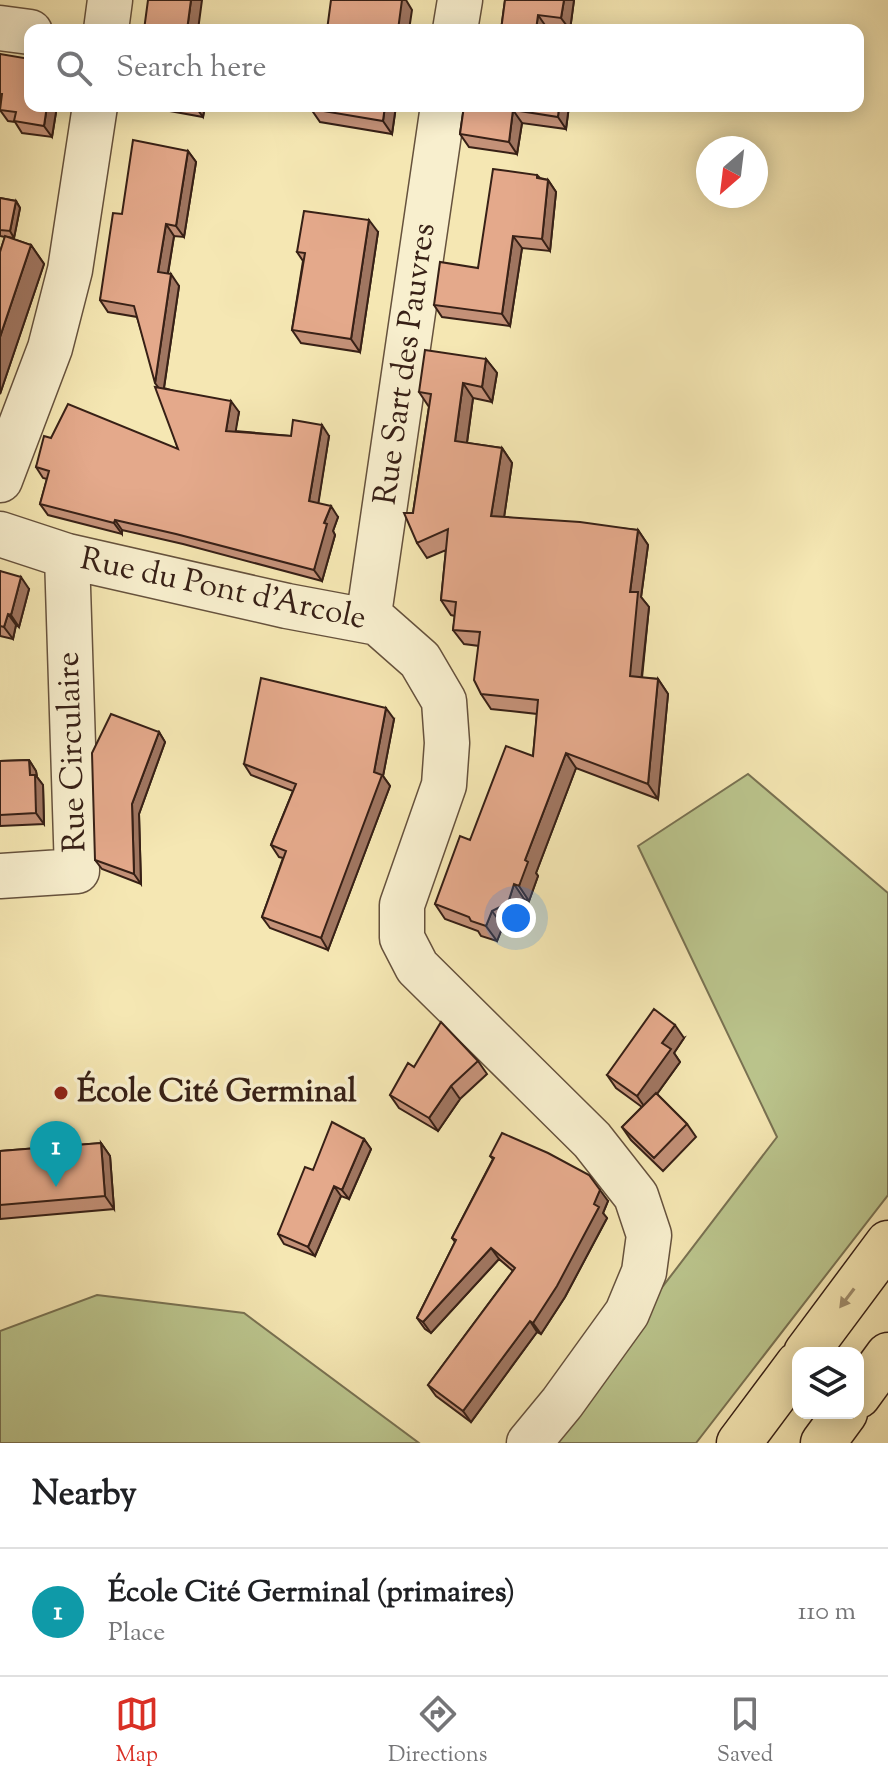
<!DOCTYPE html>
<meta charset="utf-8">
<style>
body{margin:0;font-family:"Sorts Mill Goudy",serif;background:#f6f6f6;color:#202124}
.controls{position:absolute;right:24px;bottom:24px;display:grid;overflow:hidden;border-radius:16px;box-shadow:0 4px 20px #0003}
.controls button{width:72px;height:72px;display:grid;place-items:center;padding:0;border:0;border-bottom:2px solid #e0e0e0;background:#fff;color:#202124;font:40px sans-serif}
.compass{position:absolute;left:696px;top:136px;width:72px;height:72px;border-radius:50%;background:#fff;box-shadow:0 4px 20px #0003;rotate:208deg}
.you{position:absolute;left:516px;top:918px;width:28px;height:28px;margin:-20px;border:6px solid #fff;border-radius:50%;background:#1a73e8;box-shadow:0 0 0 12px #1a73e833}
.badge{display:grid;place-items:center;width:52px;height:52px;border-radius:50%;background:#d93025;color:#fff;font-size:26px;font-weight:700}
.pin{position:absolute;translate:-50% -66px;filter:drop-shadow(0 2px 4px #0008)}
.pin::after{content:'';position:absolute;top:42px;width:28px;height:24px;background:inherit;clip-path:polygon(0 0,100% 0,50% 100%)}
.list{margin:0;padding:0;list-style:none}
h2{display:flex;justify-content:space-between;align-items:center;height:104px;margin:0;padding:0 32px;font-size:34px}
h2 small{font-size:26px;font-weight:400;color:#757577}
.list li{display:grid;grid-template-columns:52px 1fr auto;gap:24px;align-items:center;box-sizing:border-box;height:128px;padding:0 32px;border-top:2px solid #e0e0e0}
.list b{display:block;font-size:30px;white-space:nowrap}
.list p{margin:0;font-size:26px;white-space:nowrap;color:#757577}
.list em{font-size:26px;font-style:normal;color:#757577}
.icon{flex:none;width:44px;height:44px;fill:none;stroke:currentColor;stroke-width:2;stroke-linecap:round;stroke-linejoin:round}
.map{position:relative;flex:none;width:888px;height:1443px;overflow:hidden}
.search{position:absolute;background:#fff;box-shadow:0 4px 20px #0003;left:24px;right:24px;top:24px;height:88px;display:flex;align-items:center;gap:20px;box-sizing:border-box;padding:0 28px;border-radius:16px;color:#757577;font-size:30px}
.sheet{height:232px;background:#fff}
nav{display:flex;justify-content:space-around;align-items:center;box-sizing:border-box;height:112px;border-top:2px solid #e0e0e0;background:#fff;font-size:22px;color:#757577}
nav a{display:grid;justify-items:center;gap:4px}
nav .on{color:#d93025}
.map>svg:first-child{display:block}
.green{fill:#bbc58d;stroke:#797252;stroke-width:2}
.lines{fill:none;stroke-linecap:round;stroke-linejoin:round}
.minor-casing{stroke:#66523d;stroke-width:47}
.highway-casing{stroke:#372016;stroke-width:47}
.minor{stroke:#f8efce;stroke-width:44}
.highway{stroke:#f5e7b3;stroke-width:44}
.wall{fill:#c49178;stroke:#372016;stroke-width:2}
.shaded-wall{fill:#a07661;stroke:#372016;stroke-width:2}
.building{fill:#e4a98b;stroke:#372016;stroke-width:2}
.oneway{fill:#a08d6c}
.poi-dot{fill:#8f2418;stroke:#f8efce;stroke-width:3}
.labels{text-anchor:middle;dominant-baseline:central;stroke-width:7;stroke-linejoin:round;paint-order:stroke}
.street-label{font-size:32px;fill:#372016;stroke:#f8efce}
.poi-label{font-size:32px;font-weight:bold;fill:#372016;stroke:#f8efce;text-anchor:start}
</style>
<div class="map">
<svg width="888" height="1443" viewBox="0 0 888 1443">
<rect width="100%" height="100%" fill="#f5e7b3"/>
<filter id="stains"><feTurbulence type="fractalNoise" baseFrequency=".0025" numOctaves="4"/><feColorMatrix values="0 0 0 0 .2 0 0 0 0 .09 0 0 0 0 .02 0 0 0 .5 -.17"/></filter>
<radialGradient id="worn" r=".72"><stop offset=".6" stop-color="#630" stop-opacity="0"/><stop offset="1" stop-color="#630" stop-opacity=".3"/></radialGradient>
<path class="green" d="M748 774 888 893V1195L696 1443H543L777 1137 638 846Z
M97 1295 244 1313 419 1443H0V1331Z"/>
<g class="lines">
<defs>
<path id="minor" d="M0 28 30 32
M106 30 110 0
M455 30 460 0
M0 480 50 348 70 270 95 106
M0 534 67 556 287 606 378 623 420 660 444 701 447 743 444 785 402 905V938L417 967 592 1140 636 1196 649 1235 644 1272 627 1313 562 1403 529 1443
M368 621 443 106
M0 876 77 871 67 556"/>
<path id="highway" d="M806 1353 888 1243
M858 1396 888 1355
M739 1443 798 1364
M823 1443 845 1413"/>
</defs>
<use href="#minor" class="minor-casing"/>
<use href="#highway" class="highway-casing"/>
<use href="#minor" class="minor"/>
<use href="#highway" class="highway"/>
</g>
<path class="wall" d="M505 0H574L570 30 547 28 546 30H501Z
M0 54 57 106 52 137 22 133 15 122 8 121 0 110Z
M142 106H205L203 117Z
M396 106 392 134 320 122 311 109Z
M464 106H569L566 129 522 123 517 154 469 147 460 134Z
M188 151 196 162 184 237 174 236 168 274 179 286 164 388 239 412 235 431 291 436H329L318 503 338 517 333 531 335 535 322 581 183 544 122 530V534L48 515 40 504 47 479 43 478 36 467 51 438 178 449 158 387 137 317 108 312 100 300 122 214Z
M537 175 540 178 548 180 556 192 550 251 522 248 510 326 442 317 434 305 478 268Z
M0 198 16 201 20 208 14 238 7 237 31 245 44 264 0 394V252L5 237 0 236Z
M378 232 360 352 301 343 292 330 303 261 297 252Z
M486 359 497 373 492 402 473 398 467 443 502 448 512 463 504 517 638 530 648 545 641 597 649 607 642 678 658 679 668 694 658 799 576 768 536 873 538 876 529 901 524 899 518 918 503 926 497 941 481 936 478 931 445 919 435 904 470 840 533 756 537 714 491 709 481 694 479 646 464 644 453 630 455 616 451 615 441 600 446 550 427 558 417 543 413 513 429 407 419 392Z
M0 571 29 589 19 627 16 625 13 639 0 636Z
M394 719 383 776 390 786 328 950 270 928 262 917 283 858 279 857 271 845 293 791 251 775 244 764Z
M159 732 165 742 139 814 141 884 102 869 95 860Z
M29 760 36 771 37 777 43 785 44 824 0 826V761Z
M684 1038 674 1053 680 1062 657 1094 687 1124 696 1137 663 1171 631 1140 622 1127 642 1107 616 1088 607 1075Z
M478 1061 487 1074 460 1099 438 1131 399 1108 390 1095 414 1067Z
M364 1139 371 1149 349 1199 341 1196 315 1256 284 1244 278 1234 313 1170Z
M101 1143 110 1156 114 1209 0 1219V1151Z
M490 1156 608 1201 603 1213 607 1218 565 1297 541 1334 537 1332 471 1422 436 1396 428 1385 513 1271 499 1259 431 1333 425 1329 417 1318 455 1242 452 1238 493 1159Z"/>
<path class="shaded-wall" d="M191 0H202L198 30H187Z
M398 0H406L412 10 409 30H398Z
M564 0H574L570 30 561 18Z
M538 15 547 28 546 30H536Z
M47 106H57L52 137 44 126Z
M195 106H205L203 117Z
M385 106H396L392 134 383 121Z
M559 106H569L566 129 558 117Z
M513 110 522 123 517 154 509 142Z
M188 151 196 162 184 237 176 226Z
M548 180 556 192 550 251 542 239Z
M16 201 20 208 14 238 10 231Z
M369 220 378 232 360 352 351 339Z
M166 224 174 236 166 284 158 272Z
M513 236 522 248 510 326 502 314Z
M31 245 44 264 0 394V337Z
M171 274 179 286 163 394 155 383Z
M486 359 497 373 492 402 482 387Z
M463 383 473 398 465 456 455 441Z
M231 401 239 412 234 441 226 431Z
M322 425 329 436 317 512 309 501Z
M502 448 512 463 502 531 491 516Z
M331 506 338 517 333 531 335 535 322 581 314 570 324 523Z
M115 520 122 530V534L114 523Z
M638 530 648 545 641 597 649 607 640 691 630 676V592Z
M21 577 29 589 19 627 11 615Z
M8 614 16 625 13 639 4 627Z
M658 679 668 694 658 799 648 784Z
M386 708 394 719 383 776 390 786 328 950 321 938 374 772Z
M159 732 165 742 139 814 141 884 134 874 132 804Z
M566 753 576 768 536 873 538 876 529 901 519 886 525 860Z
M29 760 36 771 37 777 43 785 44 824 36 813 30 775Z
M514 884 524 899 518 918 508 903Z
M492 911 503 926 497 941 486 926Z
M675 1025 684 1038 674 1053 680 1062 646 1109 637 1096 662 1043Z
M451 1086 460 1099 438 1131 429 1118Z
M364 1139 371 1149 349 1199 342 1190Z
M101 1143 110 1156 114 1209 105 1196Z
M334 1186 341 1196 315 1256 308 1247Z
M600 1190 608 1201 603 1213 607 1218 565 1297 541 1334 533 1323Z
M491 1248 499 1259 431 1333 423 1322Z
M530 1321 537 1332 471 1422 463 1411Z"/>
<path class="building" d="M148 0H191L187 30H144Z
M331 0H402L398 30H327Z
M505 0H564L561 18 538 15 536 30H501Z
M0 54 30 59V106H47L44 126 14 121 16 112 0 110 2 94H0Z
M311 106H385L383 121 311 109Z
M464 106H559L558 117 513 110 509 142 460 134Z
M133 140 188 151 176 226 166 224 158 272 171 274 155 383 134 306 100 300 113 213 122 214Z
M493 169 537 175V178L548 180 542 239 513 236 502 314 434 305 440 262 478 268Z
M0 198 16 201 10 231 0 230Z
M304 211 369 220 351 339 292 330 305 253 297 252Z
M5 236 31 245 0 337V252Z
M425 350 486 359 482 387 463 383 455 441 502 448 491 516 580 522 638 530 630 592H638L630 676 658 679 648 784 566 753 525 860 528 862 519 886 514 884 508 903 492 911 486 926 471 921 469 917 435 904 460 836 470 840 506 746 533 756 538 700 481 694 474 680 480 632 453 630 456 602 441 600 448 529 417 543 404 513H413L431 394 419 392Z
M155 387 231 401 226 431 291 436 293 420 322 425 309 501 331 506 324 523 327 524 314 570 176 534 115 520 114 523 40 504 49 471 36 467 44 436 51 438 68 404 178 449Z
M0 571 21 577 11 615 8 614 4 627 0 626Z
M261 678 386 708 374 772 382 775 321 938 262 917 286 851 271 845 296 784 244 764Z
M111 714 159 732 132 804 134 874 95 860 92 753Z
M29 760 30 775H35L36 813 0 815V761Z
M654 1009 675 1025 662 1043 671 1049 637 1096 607 1075Z
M441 1022 478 1061 451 1086 429 1118 390 1095 408 1063 414 1067Z
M656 1093 687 1124 654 1158 622 1127Z
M332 1122 364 1139 342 1190 334 1186 308 1247 278 1234 305 1167 313 1170Z
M502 1133 548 1153 589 1175 600 1190 594 1204 599 1207 557 1286 533 1323 530 1321 463 1411 428 1385 515 1268 491 1248 423 1322 417 1318 456 1240 452 1238 494 1158 490 1156Z
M101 1143 105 1196 0 1205V1151Z"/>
<defs><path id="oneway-solid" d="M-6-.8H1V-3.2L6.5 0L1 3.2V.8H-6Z" transform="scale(2)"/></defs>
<use class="oneway" href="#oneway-solid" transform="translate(847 1298) rotate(127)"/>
<circle class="poi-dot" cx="61" cy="1093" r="8"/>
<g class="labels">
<g class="street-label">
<text transform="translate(406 364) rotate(-82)">Rue Sart des Pauvres</text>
<text transform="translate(223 590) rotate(12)">Rue du Pont d'Arcole</text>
<text transform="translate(73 752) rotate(-92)">Rue Circulaire</text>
</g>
<g class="poi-label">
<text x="77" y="1093">École Cité Germinal</text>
</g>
</g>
<rect width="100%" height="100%" filter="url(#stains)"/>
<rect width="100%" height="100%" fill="url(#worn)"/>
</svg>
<div class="controls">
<button><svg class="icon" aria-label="layers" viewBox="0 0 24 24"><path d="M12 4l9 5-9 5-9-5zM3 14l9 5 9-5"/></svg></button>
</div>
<svg class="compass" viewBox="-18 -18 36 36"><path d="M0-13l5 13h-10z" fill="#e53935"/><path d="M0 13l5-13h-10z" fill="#757577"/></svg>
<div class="you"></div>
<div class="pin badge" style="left:56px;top:1187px;background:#0f9aa8">1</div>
<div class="search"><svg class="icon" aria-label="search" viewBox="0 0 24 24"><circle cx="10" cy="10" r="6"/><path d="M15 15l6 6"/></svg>Search here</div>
</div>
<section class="sheet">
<h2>Nearby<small></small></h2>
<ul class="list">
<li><span class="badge" style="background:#0f9aa8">1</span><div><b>École Cité Germinal (primaires)</b><p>Place</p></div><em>110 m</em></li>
</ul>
</section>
<nav>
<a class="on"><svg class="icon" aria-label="map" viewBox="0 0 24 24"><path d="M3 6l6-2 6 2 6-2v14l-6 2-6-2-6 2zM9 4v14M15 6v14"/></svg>Map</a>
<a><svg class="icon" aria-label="directions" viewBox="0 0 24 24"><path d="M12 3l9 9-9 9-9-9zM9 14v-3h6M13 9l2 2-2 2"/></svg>Directions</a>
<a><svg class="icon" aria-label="saved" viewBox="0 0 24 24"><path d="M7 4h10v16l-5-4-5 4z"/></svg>Saved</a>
</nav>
